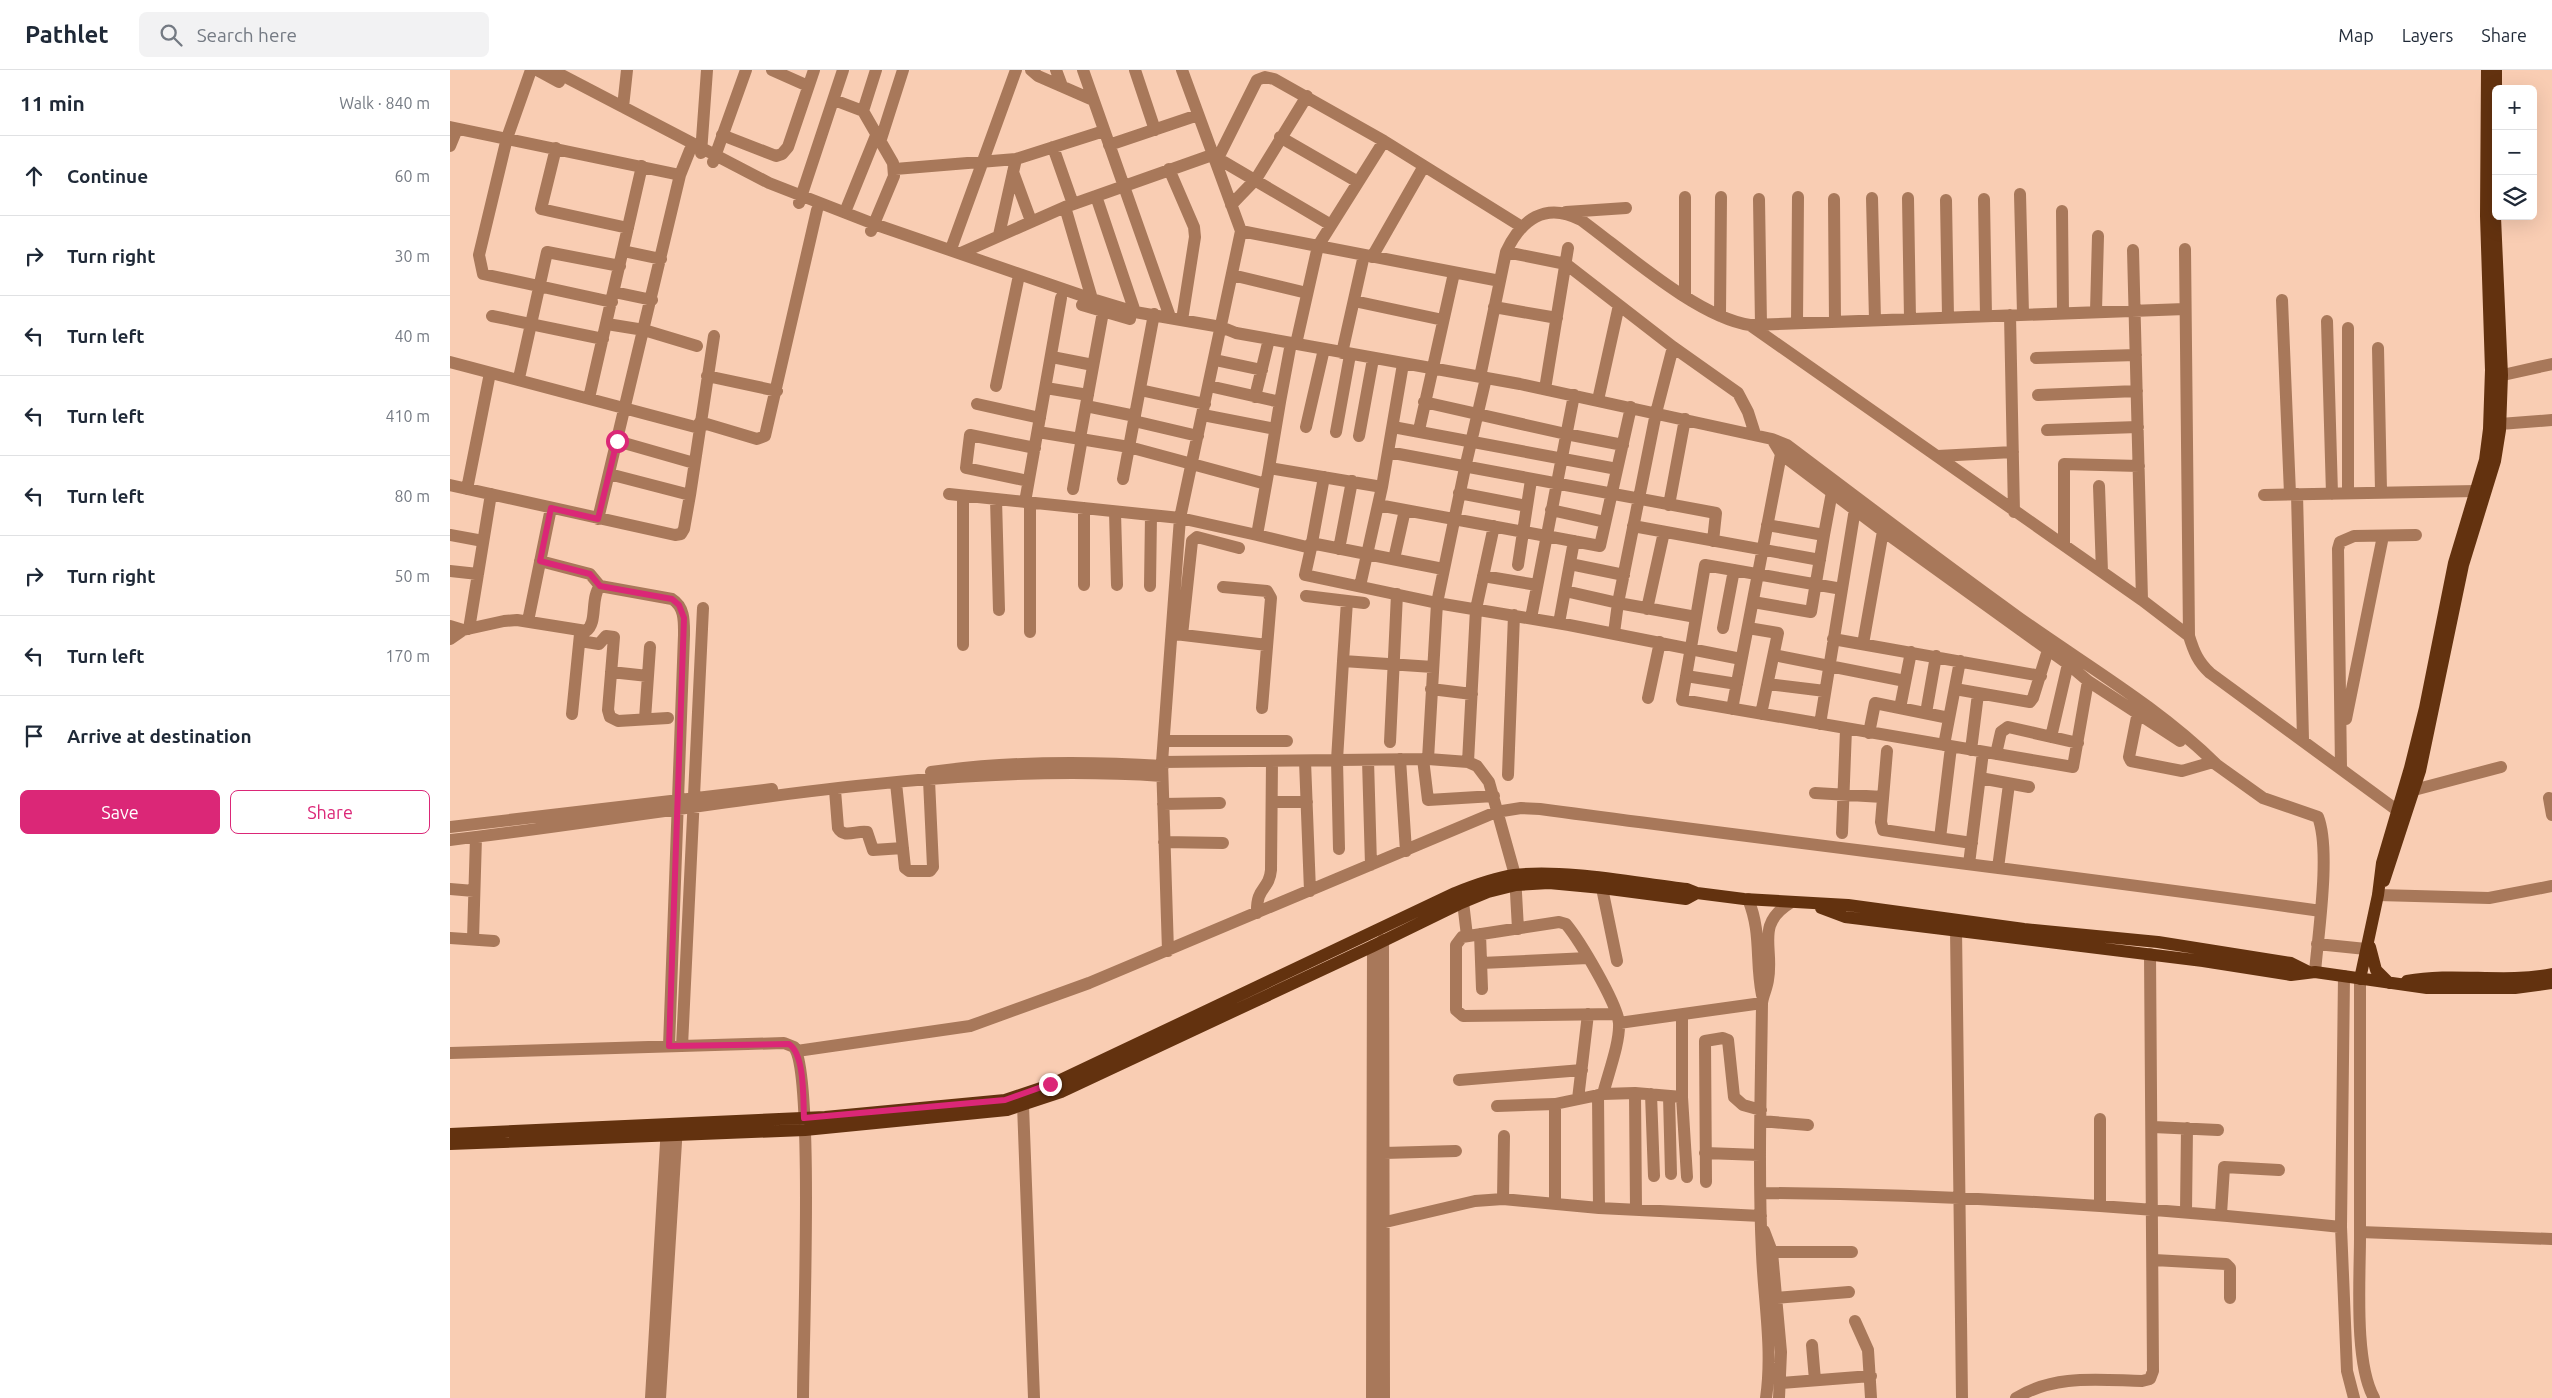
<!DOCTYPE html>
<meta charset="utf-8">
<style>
body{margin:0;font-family:Ubuntu,sans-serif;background:#f2f2f3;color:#1f2937}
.controls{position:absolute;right:15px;top:15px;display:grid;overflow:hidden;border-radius:8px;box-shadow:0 5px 20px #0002}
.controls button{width:45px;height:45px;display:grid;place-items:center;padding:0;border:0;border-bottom:1px solid #e0e1e3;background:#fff;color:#1f2937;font:25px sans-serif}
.stop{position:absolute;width:15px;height:15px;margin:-11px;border:4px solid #db2777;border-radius:50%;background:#fff}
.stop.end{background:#db2777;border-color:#fff;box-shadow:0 1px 5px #0008}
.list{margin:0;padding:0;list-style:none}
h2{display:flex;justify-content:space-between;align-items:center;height:65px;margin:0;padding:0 20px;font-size:21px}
h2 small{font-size:16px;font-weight:400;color:#747a83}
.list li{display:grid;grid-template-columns:32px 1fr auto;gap:15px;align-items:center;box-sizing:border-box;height:80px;padding:0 20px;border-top:1px solid #e0e1e3}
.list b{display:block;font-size:19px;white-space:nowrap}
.list em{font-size:16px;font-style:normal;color:#747a83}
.actions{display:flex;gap:10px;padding:15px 20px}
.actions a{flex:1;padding:11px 0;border:1px solid #db2777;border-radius:8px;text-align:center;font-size:18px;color:#db2777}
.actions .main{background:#db2777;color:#fff}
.icon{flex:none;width:28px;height:28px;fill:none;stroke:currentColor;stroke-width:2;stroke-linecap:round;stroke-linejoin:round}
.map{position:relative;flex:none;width:2102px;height:1328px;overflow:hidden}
header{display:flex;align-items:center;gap:30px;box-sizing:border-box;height:70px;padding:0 25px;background:#fff;border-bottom:1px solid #e0e1e3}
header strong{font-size:24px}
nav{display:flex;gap:28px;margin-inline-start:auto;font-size:18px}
.search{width:350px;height:45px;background:#f2f2f3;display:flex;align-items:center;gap:12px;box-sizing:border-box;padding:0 18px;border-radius:8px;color:#747a83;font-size:19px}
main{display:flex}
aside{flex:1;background:#fff}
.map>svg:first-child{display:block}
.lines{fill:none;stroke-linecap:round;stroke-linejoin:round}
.minor{stroke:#a8785a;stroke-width:12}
.major{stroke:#63320f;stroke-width:12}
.route{stroke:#db2777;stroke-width:6}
</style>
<header>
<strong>Pathlet</strong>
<div class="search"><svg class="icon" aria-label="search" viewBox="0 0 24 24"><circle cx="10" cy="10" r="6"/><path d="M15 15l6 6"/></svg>Search here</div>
<nav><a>Map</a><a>Layers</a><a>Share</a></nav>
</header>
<main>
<aside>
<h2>11 min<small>Walk · 840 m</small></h2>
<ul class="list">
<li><svg class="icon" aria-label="ahead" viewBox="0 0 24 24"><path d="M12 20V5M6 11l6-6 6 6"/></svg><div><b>Continue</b></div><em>60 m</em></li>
<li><svg class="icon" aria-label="right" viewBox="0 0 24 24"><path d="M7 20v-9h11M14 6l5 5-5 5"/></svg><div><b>Turn right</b></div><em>30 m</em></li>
<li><svg class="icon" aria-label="left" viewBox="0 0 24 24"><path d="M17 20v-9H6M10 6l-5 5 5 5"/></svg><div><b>Turn left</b></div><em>40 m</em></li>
<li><svg class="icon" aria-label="left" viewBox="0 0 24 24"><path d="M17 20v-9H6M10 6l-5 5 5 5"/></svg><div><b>Turn left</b></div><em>410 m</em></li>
<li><svg class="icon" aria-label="left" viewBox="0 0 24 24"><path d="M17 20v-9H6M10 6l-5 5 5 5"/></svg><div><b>Turn left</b></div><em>80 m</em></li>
<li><svg class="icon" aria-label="right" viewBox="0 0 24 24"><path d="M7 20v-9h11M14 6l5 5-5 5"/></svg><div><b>Turn right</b></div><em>50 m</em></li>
<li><svg class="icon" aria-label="left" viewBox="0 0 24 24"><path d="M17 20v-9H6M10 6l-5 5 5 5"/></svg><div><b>Turn left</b></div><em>170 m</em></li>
<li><svg class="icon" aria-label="arrive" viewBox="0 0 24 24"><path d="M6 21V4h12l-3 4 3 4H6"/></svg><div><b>Arrive at destination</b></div></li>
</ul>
<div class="actions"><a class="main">Save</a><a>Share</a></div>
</aside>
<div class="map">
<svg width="2102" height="1328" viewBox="0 0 2102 1328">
<rect width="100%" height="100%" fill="#f9cdb3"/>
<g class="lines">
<path class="minor" d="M81 0 57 68 29 185 33 204 162 232
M87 0 109 12
M102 0 319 113 424 154 642 229 685 242 771 257 786 263 1070 314 1322 369 1337 375C1414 433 1490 491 1568 547 1635 595 1707 636 1766 694
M322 0 358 16
M581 0 588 6 643 30
M606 0 612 16
M633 0 720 247
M685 0 705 60
M384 30 413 41 443 93 444 106 421 161
M173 37 177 0
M413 41 426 0
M0 57 230 105 148 449
M272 65 326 86 332 84 338 77 364 0
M830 67 908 112
M431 69 453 0
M934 71 868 176 1050 211
M659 75 748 45
M0 76 7 59
M603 77 623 134
M106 78 91 139 178 158
M251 83 257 0
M768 88 807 10 815 7 824 9 934 71 1072 157
M263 92 296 0
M445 99 566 89 654 61
M719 99 744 157 745 167 732 250
M563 102 581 151
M230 105 240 80
M1570 124 1573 244
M646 126 685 242
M1235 127V226
M1422 128 1425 250
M1458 128 1460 249
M1309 129 1311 255
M1384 129 1385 252
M1534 129 1536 246
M1496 130 1498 247
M349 133 393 0
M781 135 806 109 857 26
M615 137 642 229
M1612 141 1613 243
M395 142 427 63
M1116 142 1176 138
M791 161 868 176 846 274
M549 165 566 89
M501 179 566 0
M1735 179 1739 566C1744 582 1748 592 1760 603L1948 741
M1683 180 1692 530
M173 181 211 189
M1056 182 1116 194 1223 277 1288 323 1298 342 1305 364
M511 183 615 137 762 85 881 155
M922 187 974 96
M782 205 857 223
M164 222 202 230
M1832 230 1840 424
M904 231 993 250
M632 235 680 249
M1044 237 1107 248
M1646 241 1648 166
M1560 245 1564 442
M42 246 153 269
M1270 246 1271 127
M1877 251 1882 424
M1347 253 1348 127
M157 254 194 260 247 276
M1300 255 1692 530 1739 566
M1898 258V423
M1928 278 1931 421
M892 283 914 185
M602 287 643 295
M1586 288 1686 285
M765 290 812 300
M0 292 249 358
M257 306 327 321
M1030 307 1056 182C1071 150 1095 131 1131 150 1175 182 1247 247 1300 255L1735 239
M2044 307 2102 294
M69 308 97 182 170 196
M546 316 568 210
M759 316 830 332 841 273
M596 318 638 325
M1095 319 1118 178
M690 320 755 334
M1588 325 1687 321
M805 327 819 269
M139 328 192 96
M1148 330 1169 235
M974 332 1116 364 1173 375
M527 334 590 348
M636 336 685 346
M753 345 825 359
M684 351 748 366
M250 352 307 369 315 366 367 140
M2050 354 2102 350
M856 357 874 279
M943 357 1167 399
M969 360 1004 203
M1597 360 1688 357
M588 362 679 377 816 414
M886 362 900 285
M909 366 923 289
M630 368 653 242
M1322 369 1331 384 1433 461 1618 594 1638 611 1730 671
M167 371 244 393
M938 382 1266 443 1263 471
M1488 386 1563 382
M819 398 830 332
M159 404 240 425
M673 409 704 244
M578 411 516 398 520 365 585 378
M0 415 225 465 231 464 234 459 240 425 264 266
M1649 416 1652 502
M17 419 40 303
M623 419 632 368
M1009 423 1077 436 1081 410
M499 424 730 448 807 465 819 398 932 417 953 294
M1847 424 1853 670
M1814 425 2026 421
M546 429 549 540
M575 432 611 228
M928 435 1150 476 1181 337
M1219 435 1235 349
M634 438V515
M1101 440 1155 452
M665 442 667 515
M1183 456 1370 490
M0 465 33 471
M807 465 861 478 855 505 987 533 1119 555 1291 589
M1374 465 1382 422
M861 473 993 499
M1614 475V394L1689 396
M861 478 874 407
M889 479 902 411
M944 489 955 440
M90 491 140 504 150 516
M1120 494 1174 505
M1068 495 1077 436
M0 501 28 504
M1033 506 1087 515
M700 516 701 445
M910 516 932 417
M773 517 817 521 821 528 812 638
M1392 519 1255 495 1232 630 1623 697 1638 611
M1115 521 1168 533 1206 343 1223 277
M856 526 914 533
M897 531 893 591 983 597
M1303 532 1361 542 1374 465 1317 455
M1197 539 1214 462
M1081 548 1124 325
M78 551 101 438
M1109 553 1124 471
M0 556 13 560 54 551 67 550 136 561C148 553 140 528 150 516L222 529C235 537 234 552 234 565L219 976
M1273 558 1284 500
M1298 558 1328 563 1311 644
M19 559 41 424
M580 562V433
M1164 563 1168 533 1246 547
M725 564 817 575
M732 565 742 471 747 467 789 478
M0 569 13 560
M1383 569 1591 606
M130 571 149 574 156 566 164 567 158 640 160 647 168 651 218 648
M1413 574 1433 461
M513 575V426
M1324 585 1455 611
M161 602 198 606
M1236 606 1287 614
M1318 614 1375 621
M981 619 1022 624
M1505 619 1580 632 1583 628 1598 580
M1198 628 1210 572
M1450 638 1461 582
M1282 639 1331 384
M1688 642 1679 687 1681 691 1732 701 1763 692
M1476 643 1486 586
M122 644 130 564
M195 649 200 577
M1896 649 1933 466
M1370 654 1405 439
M1419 663 1425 633 1499 648
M1601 667 1618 594
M714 671H837
M940 672 947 524
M1494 675 1510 591
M1521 680 1528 624
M1437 681 1431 752 1433 760 1522 773
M1546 684 1551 662 1558 657 1628 673
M950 689 956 781
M973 689 978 730 1044 726
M978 689 1018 692 1027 696 1039 712 1065 805 1068 859
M918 690 921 795
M1760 690 1813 728 1868 747C1881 780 1868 865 1865 902
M855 691 860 821
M712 692 978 689 987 533 1015 398 1036 308
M1018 692 1026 539 1044 456
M1891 698 1888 479 1890 472 1904 466 1966 465
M481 702C558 691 635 691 713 696
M1058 705 1064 545
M1530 708 1579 717
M446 713 455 798 459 801H480L483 797 479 710
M385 720 388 758C394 769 407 760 417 762L423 780 453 778
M1964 720 2051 697
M1365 723 1433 727
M2099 728 2102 745
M822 732H857
M713 734 770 733
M0 757 322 719
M1392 763 1396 659
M1490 768 1501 677
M0 770C236 743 474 690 712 706
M714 772 773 773
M889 779 887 690 893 591
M1519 794 1533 682
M1548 798 1559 714
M1152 818 1167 891
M0 819 24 821
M1928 825 2039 828 2102 816
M1298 829C1312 863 1305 890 1312 925
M1013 832 1017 866
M807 843C806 816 819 821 821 800L822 691
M1506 859 1512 1328
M1030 864 1032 919
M0 868 44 871
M23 869 26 767
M933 870 934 1328
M1867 874 1916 879
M718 881 712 692 730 448 791 161 732 0
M1031 893 1138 888
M1894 906 1891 1157 1897 1301 1904 1328
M1910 909C1910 995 1910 1081 1910 1167 1910 1209 1904 1292 1924 1328
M1232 945V1027L1237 1107
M1169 953 1312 933
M232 976 253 538
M347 981 520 956 639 913 1046 742 1071 738 1090 739C1350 774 1611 804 1871 841
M0 983 334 973 344 977C364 1003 353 1277 353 1328
M1009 1010 1132 1000
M1185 1023 1186 1139
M1153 1024C1158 1004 1170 973 1169 953 1167 933 1130 871 1116 854L1109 852 1012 867 1006 875V940L1013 946 1167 944
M1201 1024 1204 1106
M1148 1025 1149 1138
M1219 1026 1221 1104
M1128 1029 1138 944
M1105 1034V1134
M573 1035 584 1328
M1047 1036 1105 1034 1153 1024 1185 1023 1232 1027
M1650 1049V1135
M1311 1051 1358 1055
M1703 1057 1768 1060
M934 1083 1006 1081
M1255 1083 1310 1085
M1256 1112 1255 971 1273 968 1278 970 1284 1027 1293 1035 1311 1040
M1311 1123C1505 1124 1698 1137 1891 1157
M1053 1129 1054 1066
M1736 1141 1737 1058
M1771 1144 1774 1097 1829 1100
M927 1154 1025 1131 1053 1129 1149 1138 1311 1146
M1314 1161 1322 1182 1331 1282 1329 1328
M1910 1162 2102 1169
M1322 1182H1402
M1704 1190 1776 1194 1780 1198V1228
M1325 1228 1399 1222
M1405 1251 1418 1280 1421 1328
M1362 1275 1365 1310
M1331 1313 1421 1306
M201 1328 217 1056
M210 1328 227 1056
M922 1328 923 876
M1316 1328C1323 1280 1314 1232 1312 1184 1308 1101 1311 1017 1312 933 1313 925 1317 918 1318 910 1324 877 1305 855 1340 833
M1566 1328C1605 1304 1648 1310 1692 1311L1700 1309 1703 1301 1700 884"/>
<path class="major" d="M2046 19V0
M1934 811 1970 701 2013 495 2045 391 2050 360 2052 305 2045 147 2046 21
M1371 838 1395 847 1753 891 1841 905 1865 902 1977 918H2065L2102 913
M1920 877 1926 900 1939 913
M1910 909 1928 825 1932 793 1960 698 1975 638 2004 493 2035 390 2039 359 2041 300 2036 146 2037 0
M1957 911C2005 902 2054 914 2102 904
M0 1064 375 1047 555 1030 600 1015 1005 823C1025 815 1044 808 1064 805 1115 799 1185 813 1237 819L1247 823 1294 829 1398 835 1574 859 1708 872 1841 893 1859 902
M0 1074 355 1060 557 1040 611 1022 923 876 1009 834 1038 822 1066 815 1099 813 1152 818 1236 829 1247 823"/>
</g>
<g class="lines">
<path class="route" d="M167 371 148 449 101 438 90 491 140 504 150 516 222 529 229 535 234 548 219 976 339 974C355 985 353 1029 354 1048L555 1030 600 1014"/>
</g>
</svg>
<div class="controls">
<button>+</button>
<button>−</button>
<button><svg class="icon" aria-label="layers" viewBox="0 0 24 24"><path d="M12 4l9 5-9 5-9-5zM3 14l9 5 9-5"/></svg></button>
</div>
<div class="stop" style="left:167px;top:371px"></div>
<div class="stop end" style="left:600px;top:1014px"></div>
</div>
</main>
